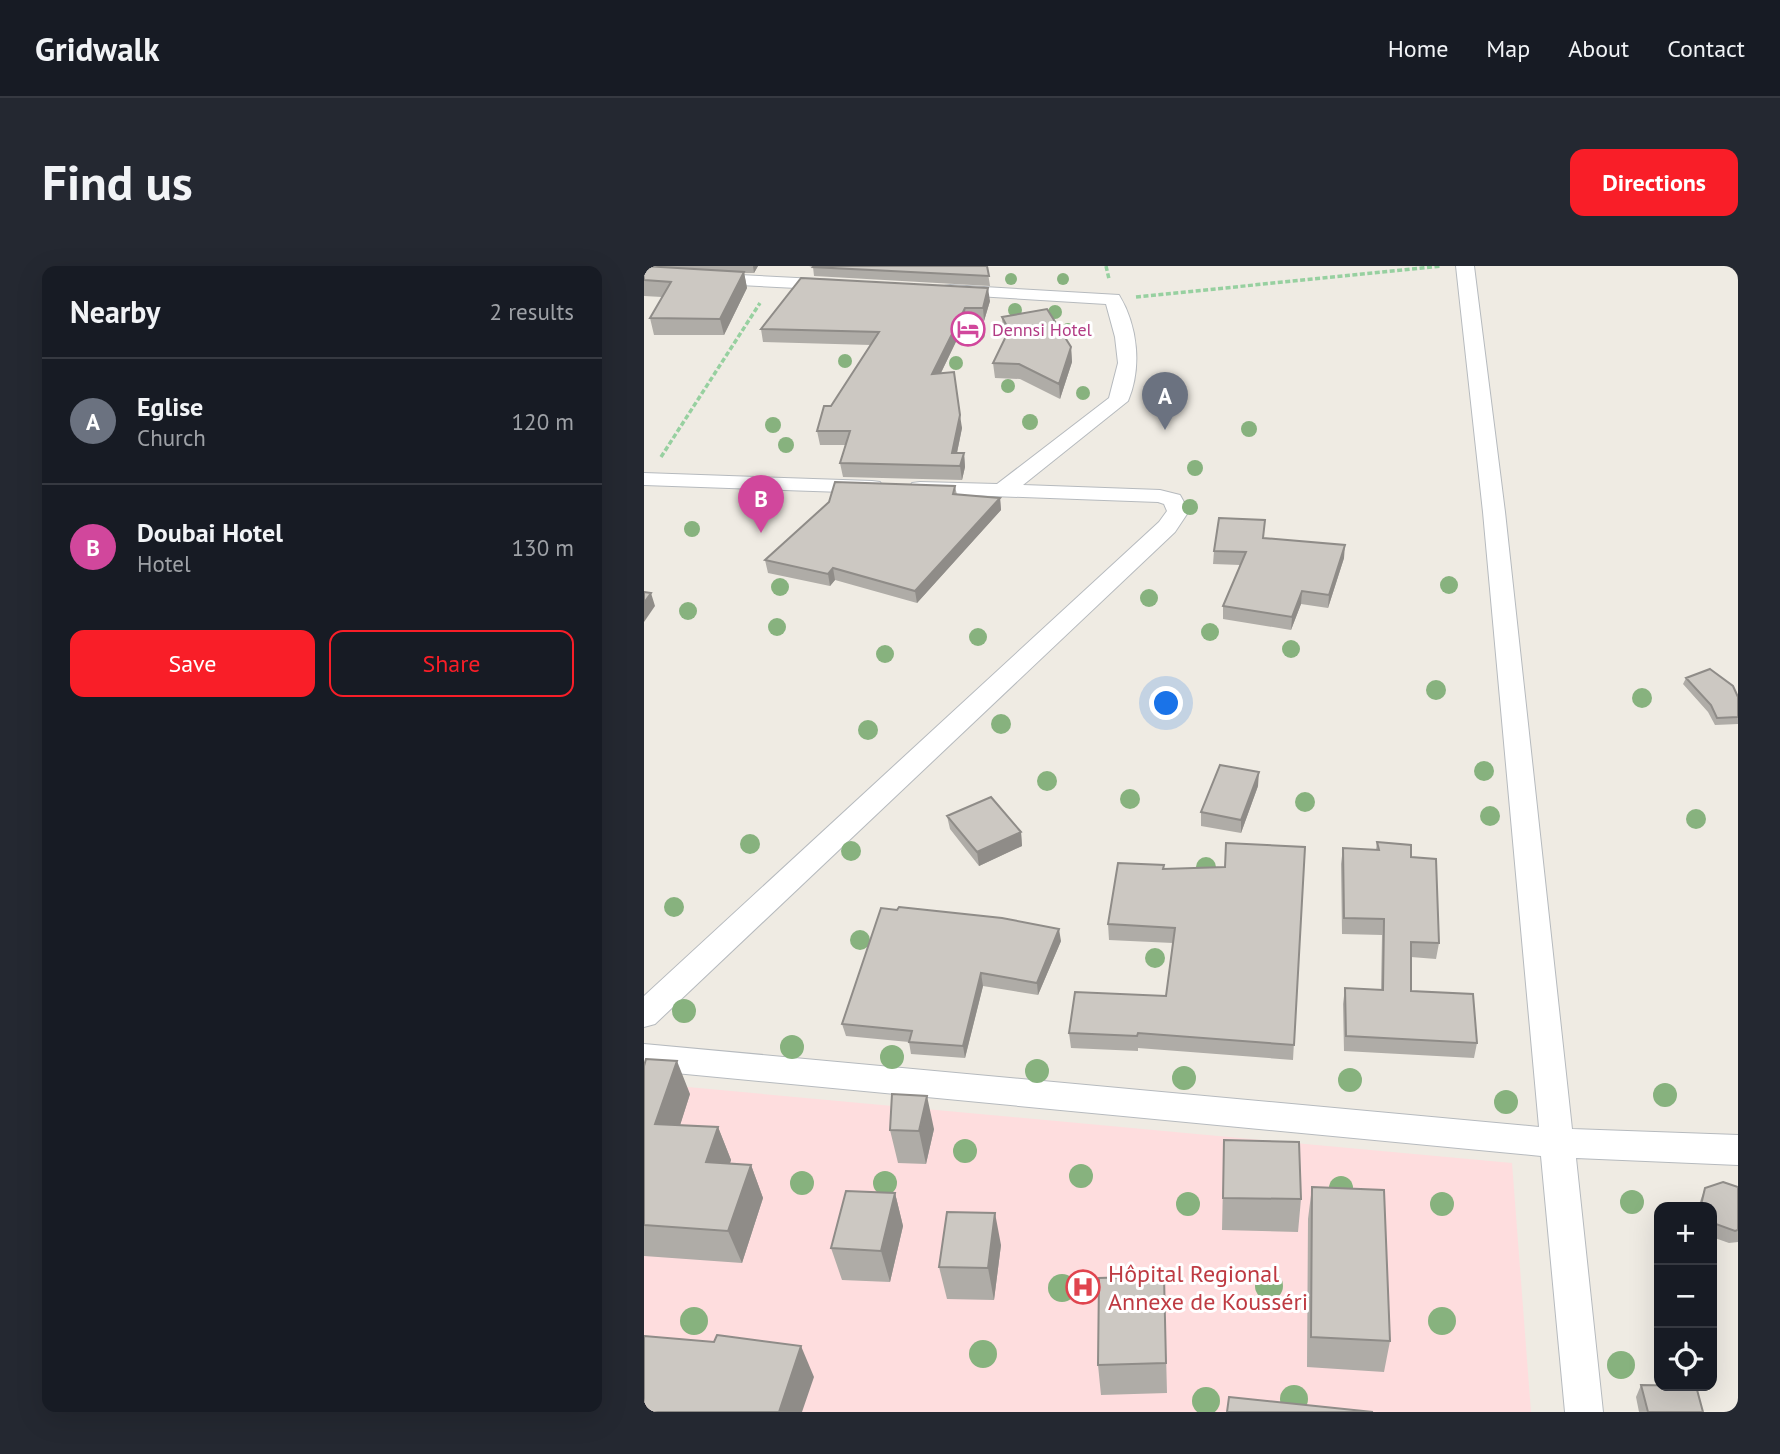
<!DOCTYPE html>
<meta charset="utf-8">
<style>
body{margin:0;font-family:"PT Sans",sans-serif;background:#242831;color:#f1f3f6}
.controls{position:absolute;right:21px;bottom:21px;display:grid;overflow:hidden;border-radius:14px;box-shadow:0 7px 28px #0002}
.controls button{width:63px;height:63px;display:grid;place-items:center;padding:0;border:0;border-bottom:2px solid #363941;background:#171b24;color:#f1f3f6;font:35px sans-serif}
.you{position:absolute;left:523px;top:438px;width:24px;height:24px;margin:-18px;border:5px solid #fff;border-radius:50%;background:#1a73e8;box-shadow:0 0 0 10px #1a73e833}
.badge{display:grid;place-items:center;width:46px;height:46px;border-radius:50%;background:#f91e28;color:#fff;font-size:23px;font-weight:700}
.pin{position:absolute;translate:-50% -58px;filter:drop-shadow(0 2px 4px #0008)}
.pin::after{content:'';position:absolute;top:37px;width:24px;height:21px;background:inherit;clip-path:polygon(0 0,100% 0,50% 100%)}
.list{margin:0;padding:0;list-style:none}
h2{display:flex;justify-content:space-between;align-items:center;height:91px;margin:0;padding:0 28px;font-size:30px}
h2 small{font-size:23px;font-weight:400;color:#9ea1a6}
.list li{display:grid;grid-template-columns:46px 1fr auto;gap:21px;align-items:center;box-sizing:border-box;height:126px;padding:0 28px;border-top:2px solid #363941}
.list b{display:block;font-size:26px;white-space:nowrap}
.list p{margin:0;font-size:23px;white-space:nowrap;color:#9ea1a6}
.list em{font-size:23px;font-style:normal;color:#9ea1a6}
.actions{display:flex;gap:14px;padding:21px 28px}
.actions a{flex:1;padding:16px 0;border:2px solid #f91e28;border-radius:14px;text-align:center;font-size:24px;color:#f91e28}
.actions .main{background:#f91e28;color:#fff}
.icon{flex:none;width:38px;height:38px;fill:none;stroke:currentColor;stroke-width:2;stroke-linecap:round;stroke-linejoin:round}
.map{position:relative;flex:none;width:1094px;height:1146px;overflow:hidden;border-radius:14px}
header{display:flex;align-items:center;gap:42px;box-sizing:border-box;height:98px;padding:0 35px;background:#171b24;border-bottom:2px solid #363941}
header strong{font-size:33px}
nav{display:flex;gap:38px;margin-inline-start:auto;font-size:24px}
.intro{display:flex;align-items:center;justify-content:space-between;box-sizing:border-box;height:168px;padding:0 42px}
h1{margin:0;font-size:49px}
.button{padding:18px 32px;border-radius:14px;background:#f91e28;color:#fff;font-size:24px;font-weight:700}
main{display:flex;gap:42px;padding:0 42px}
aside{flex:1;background:#171b24;border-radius:14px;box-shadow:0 7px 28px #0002}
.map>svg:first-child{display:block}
.medical{fill:#feddde}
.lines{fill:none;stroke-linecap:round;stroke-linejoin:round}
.street-casing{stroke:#b6babe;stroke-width:2}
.path{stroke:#97d0a0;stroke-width:3.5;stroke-dasharray:5 2.5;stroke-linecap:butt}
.street{fill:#fff;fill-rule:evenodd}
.tree{fill:#87b27e}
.wall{fill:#afaca7}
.shaded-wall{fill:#8f8c88}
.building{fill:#ccc8c2;stroke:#8f8c88;stroke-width:2}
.labels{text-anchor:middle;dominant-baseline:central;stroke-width:6;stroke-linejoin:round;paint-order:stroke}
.far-hotel-label{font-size:18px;fill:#b23c85;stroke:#fff;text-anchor:start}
.near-health-label{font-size:24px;fill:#be3a42;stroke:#fff;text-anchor:start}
</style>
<header>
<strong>Gridwalk</strong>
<nav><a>Home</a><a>Map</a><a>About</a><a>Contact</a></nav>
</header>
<div class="intro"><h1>Find us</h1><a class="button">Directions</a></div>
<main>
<aside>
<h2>Nearby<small>2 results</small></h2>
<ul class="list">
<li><span class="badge" style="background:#6b7280">A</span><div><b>Eglise</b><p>Church</p></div><em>120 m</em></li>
<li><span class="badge" style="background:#d1479c">B</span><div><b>Doubai Hotel</b><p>Hotel</p></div><em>130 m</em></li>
</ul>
<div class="actions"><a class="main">Save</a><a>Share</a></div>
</aside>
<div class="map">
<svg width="1094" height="1146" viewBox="0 0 1094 1146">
<rect width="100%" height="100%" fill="#efebe3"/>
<path class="medical" d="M0 817 868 897 887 1146H0Z"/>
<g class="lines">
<defs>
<path id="street" d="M812 0H830L861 246 928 863 1094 869V899L932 892 959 1146H921L897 890 0 804V778L895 861 839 246Z
M0 4 192 14 201 19 192 24 0 14Z
M306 19 475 29C494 60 498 102 484 135L379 219 516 224 536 229 545 245 531 266 11 758 0 761V730L515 256 523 245 520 238 514 236 268 227 265 222 268 217 276 216 353 218 465 132 474 97 471 71 462 38 300 28 297 24 300 20Z
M0 207 228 215 236 216 239 221 236 226 228 227 0 219Z"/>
</defs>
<use href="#street" class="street-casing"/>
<path class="path" d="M462 0 465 13
M492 31 797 0
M17 191 116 37"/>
<use href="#street" class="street"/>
</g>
<g class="tree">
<circle cx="367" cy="13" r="6"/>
<circle cx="419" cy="13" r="6"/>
<circle cx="371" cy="44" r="7"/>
<circle cx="411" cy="46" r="7"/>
<circle cx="424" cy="64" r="7"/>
<circle cx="334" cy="68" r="7"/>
<circle cx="201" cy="95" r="7"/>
<circle cx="312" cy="97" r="7"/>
<circle cx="364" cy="120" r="7"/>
<circle cx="439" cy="127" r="7"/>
<circle cx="386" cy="156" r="8"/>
<circle cx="129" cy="159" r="8"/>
<circle cx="605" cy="163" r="8"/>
<circle cx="142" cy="179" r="8"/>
<circle cx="551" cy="202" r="8"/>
<circle cx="546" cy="241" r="8"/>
<circle cx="48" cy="263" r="8"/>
<circle cx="805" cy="319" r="9"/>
<circle cx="136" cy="321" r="9"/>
<circle cx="505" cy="332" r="9"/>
<circle cx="44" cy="345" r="9"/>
<circle cx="133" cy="361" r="9"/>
<circle cx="566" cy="366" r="9"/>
<circle cx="334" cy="371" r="9"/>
<circle cx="647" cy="383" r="9"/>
<circle cx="241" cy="388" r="9"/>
<circle cx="792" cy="424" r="10"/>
<circle cx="998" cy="432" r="10"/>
<circle cx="357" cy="458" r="10"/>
<circle cx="224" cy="464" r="10"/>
<circle cx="840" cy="505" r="10"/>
<circle cx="403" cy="515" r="10"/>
<circle cx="486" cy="533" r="10"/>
<circle cx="661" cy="536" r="10"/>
<circle cx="846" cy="550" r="10"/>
<circle cx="1052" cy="553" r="10"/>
<circle cx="106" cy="578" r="10"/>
<circle cx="207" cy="585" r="10"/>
<circle cx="562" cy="601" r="10"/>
<circle cx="30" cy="641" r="10"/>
<circle cx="216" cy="674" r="10"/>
<circle cx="511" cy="692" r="10"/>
<circle cx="40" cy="745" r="12"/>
<circle cx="148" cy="781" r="12"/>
<circle cx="248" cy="791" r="12"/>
<circle cx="393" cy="805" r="12"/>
<circle cx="540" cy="812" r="12"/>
<circle cx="706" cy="814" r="12"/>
<circle cx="1021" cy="829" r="12"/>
<circle cx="862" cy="836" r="12"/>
<circle cx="321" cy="885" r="12"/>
<circle cx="437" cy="910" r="12"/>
<circle cx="158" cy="917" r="12"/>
<circle cx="241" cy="917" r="12"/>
<circle cx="697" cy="922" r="12"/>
<circle cx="988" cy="936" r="12"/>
<circle cx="544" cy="938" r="12"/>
<circle cx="798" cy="938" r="12"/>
<circle cx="625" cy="1020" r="14"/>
<circle cx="418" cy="1022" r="14"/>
<circle cx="50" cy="1055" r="14"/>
<circle cx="798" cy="1055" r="14"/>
<circle cx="339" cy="1088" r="14"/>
<circle cx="977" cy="1099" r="14"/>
<circle cx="650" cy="1133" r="14"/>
<circle cx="562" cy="1135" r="14"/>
</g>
<path class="wall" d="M0 0 12 1V0H114L110 7H100L103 22 80 69H10L6 52 18 31 0 30Z
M165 0H343L346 20 170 10 169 1Z
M346 35 340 55H322L297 107 318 162 313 187H320L321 201 318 214 199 211 196 197 202 179H176L173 165 187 140 227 79 119 76 117 63Z
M358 51 427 81 428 96 416 133 376 113 351 112 349 97 362 70 359 66Z
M311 220 313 229 356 232 357 244 273 337 191 314 186 320 124 307 121 294 185 236Z
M620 272 700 292 684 342 657 338 647 364 579 353V340L596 299 569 298 570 285Z
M1042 412 1094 431V458L1071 459 1064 446 1039 418Z
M614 520 597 567 557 560V546Z
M303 550 377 566 378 580 335 600 306 563Z
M733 576 767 591 795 677 792 693 767 691V725L833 777 830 792 700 785 699 738 701 722 737 724 738 669 698 668 697 598 699 582 732 584Z
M661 581 649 794 494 782V785L427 782 425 767 522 730 529 677 465 674 464 658 520 599V603L581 601Z
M417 675 394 729 339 720 321 792 267 788 265 776 202 770 198 758Z
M0 800 46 828 36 859 74 861 87 894 86 897 107 899 119 932 98 997 0 990Z
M290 863 282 898 254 897 246 864Z
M580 874 657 933 654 966 578 964Z
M668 921 746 1075 740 1106 663 1101 664 953Z
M1094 921V976L1085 977 1068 971V941H1054L1061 922Z
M251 927 259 960 246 1016 198 1014 187 982Z
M357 979 350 1034 303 1033 295 1001Z
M520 1010 523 1127 457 1129 454 1099Z
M997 1119 1059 1146H995L992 1131Z"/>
<path class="shaded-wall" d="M109 0H114L110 7Z
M100 6 103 22 80 69 76 53Z
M344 22 346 35 340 55 339 42Z
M321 42 322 55 290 121 288 108Z
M427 81 428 96 416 133 415 118Z
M316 149 318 162 310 201 308 187Z
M320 187 321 201 318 214 316 200Z
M356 232 357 244 273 337 271 325Z
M701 279 700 292 684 342 685 329Z
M189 302 191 314 186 320 184 308Z
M658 325 657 338 647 364 648 351Z
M7 327 11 340 0 356V337Z
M615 506 614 520 597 567V554Z
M377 566 378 580 335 600 333 586Z
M415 663 417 675 394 729 393 717Z
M337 707 339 720 321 792 319 780Z
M33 795 46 828 26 891 11 858Z
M283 830 290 863 282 898 275 865Z
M74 861 87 894 76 929 62 896Z
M107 899 119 932 98 997 84 965Z
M251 927 259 960 246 1016 237 985Z
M351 947 357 979 350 1034 344 1002Z
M157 1080 170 1111 158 1146H135Z"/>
<path class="building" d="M0 0 100 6 76 53 6 52 27 16 0 14Z
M170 0H343L345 10 169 1Z
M157 12 344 22 339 42H321L288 108 310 106 316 149 308 187H320L316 200 196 197 206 165H173L180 140H187L235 66 117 63Z
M403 43 427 81 415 118 375 98 349 97 365 64 358 51Z
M191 216 311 220 309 228 356 232 271 325 189 302 184 308 121 294 185 236Z
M575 252 621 254 619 272 701 279 685 329 658 325 648 351 579 340 602 286 570 285Z
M0 326 7 327 0 337Z
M1066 403 1089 420 1094 431V451L1073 452 1067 439 1042 412Z
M576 499 615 506 597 554 557 546Z
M347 531 377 566 333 586 303 550Z
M733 576 767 579V591L792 593 795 677 767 676V725L829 728 833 777 702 770 701 722 739 724 740 653 700 652 699 582 735 584Z
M582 577 661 581 650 779 494 767 493 770 425 767 431 726 522 730 531 662 464 658 474 597 520 599 519 603 581 601Z
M255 641 358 652 415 663 393 717 337 707 319 780 265 776 268 765 198 758 237 642 253 644Z
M2 793 33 795 11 858 74 861 62 896 107 899 84 965 0 959V800Z
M248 828 283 830 275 865 246 864Z
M580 874 655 876 657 933 579 932Z
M1079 916 1094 921V964L1091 965 1069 957 1068 955V941H1058L1057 939 1061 922Z
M668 921 740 924 746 1075 667 1071Z
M202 925 251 927 237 985 187 982Z
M303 946 351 947 344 1002 295 1001Z
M520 1010 522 1097 454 1099 455 1012Z
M73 1069 157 1080 135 1146H0V1070L70 1076Z
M997 1119 1052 1120 1059 1146H1004Z
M585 1131 729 1146H583Z"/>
<defs>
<symbol id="hotel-ring" viewBox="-11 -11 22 22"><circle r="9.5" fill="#fff" stroke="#d1479c" stroke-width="1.5"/><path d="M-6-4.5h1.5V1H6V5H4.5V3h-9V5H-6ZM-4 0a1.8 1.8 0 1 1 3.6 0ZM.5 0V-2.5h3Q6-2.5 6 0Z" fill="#d1479c"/></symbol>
<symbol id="hospital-ring" viewBox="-11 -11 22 22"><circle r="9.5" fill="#fff" stroke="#e0444e" stroke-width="1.5"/><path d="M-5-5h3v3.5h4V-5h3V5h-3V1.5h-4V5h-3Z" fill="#e0444e"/></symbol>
</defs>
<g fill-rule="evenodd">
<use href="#hotel-ring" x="305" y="44" width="38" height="38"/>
<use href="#hospital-ring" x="420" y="1002" width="38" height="38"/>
</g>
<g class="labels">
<g class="far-hotel-label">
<text x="348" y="63">Dennsi Hotel</text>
</g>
<g class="near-health-label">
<text x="464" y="1007">Hôpital Regional<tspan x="464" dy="28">Annexe de Kousséri</tspan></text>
</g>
</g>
</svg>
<div class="controls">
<button>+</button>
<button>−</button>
<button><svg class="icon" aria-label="locate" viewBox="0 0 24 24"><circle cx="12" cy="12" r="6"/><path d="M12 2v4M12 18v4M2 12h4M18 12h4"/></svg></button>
</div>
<div class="you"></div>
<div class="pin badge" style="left:521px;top:164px;background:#6b7280">A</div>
<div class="pin badge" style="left:117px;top:267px;background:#d1479c">B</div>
</div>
</main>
